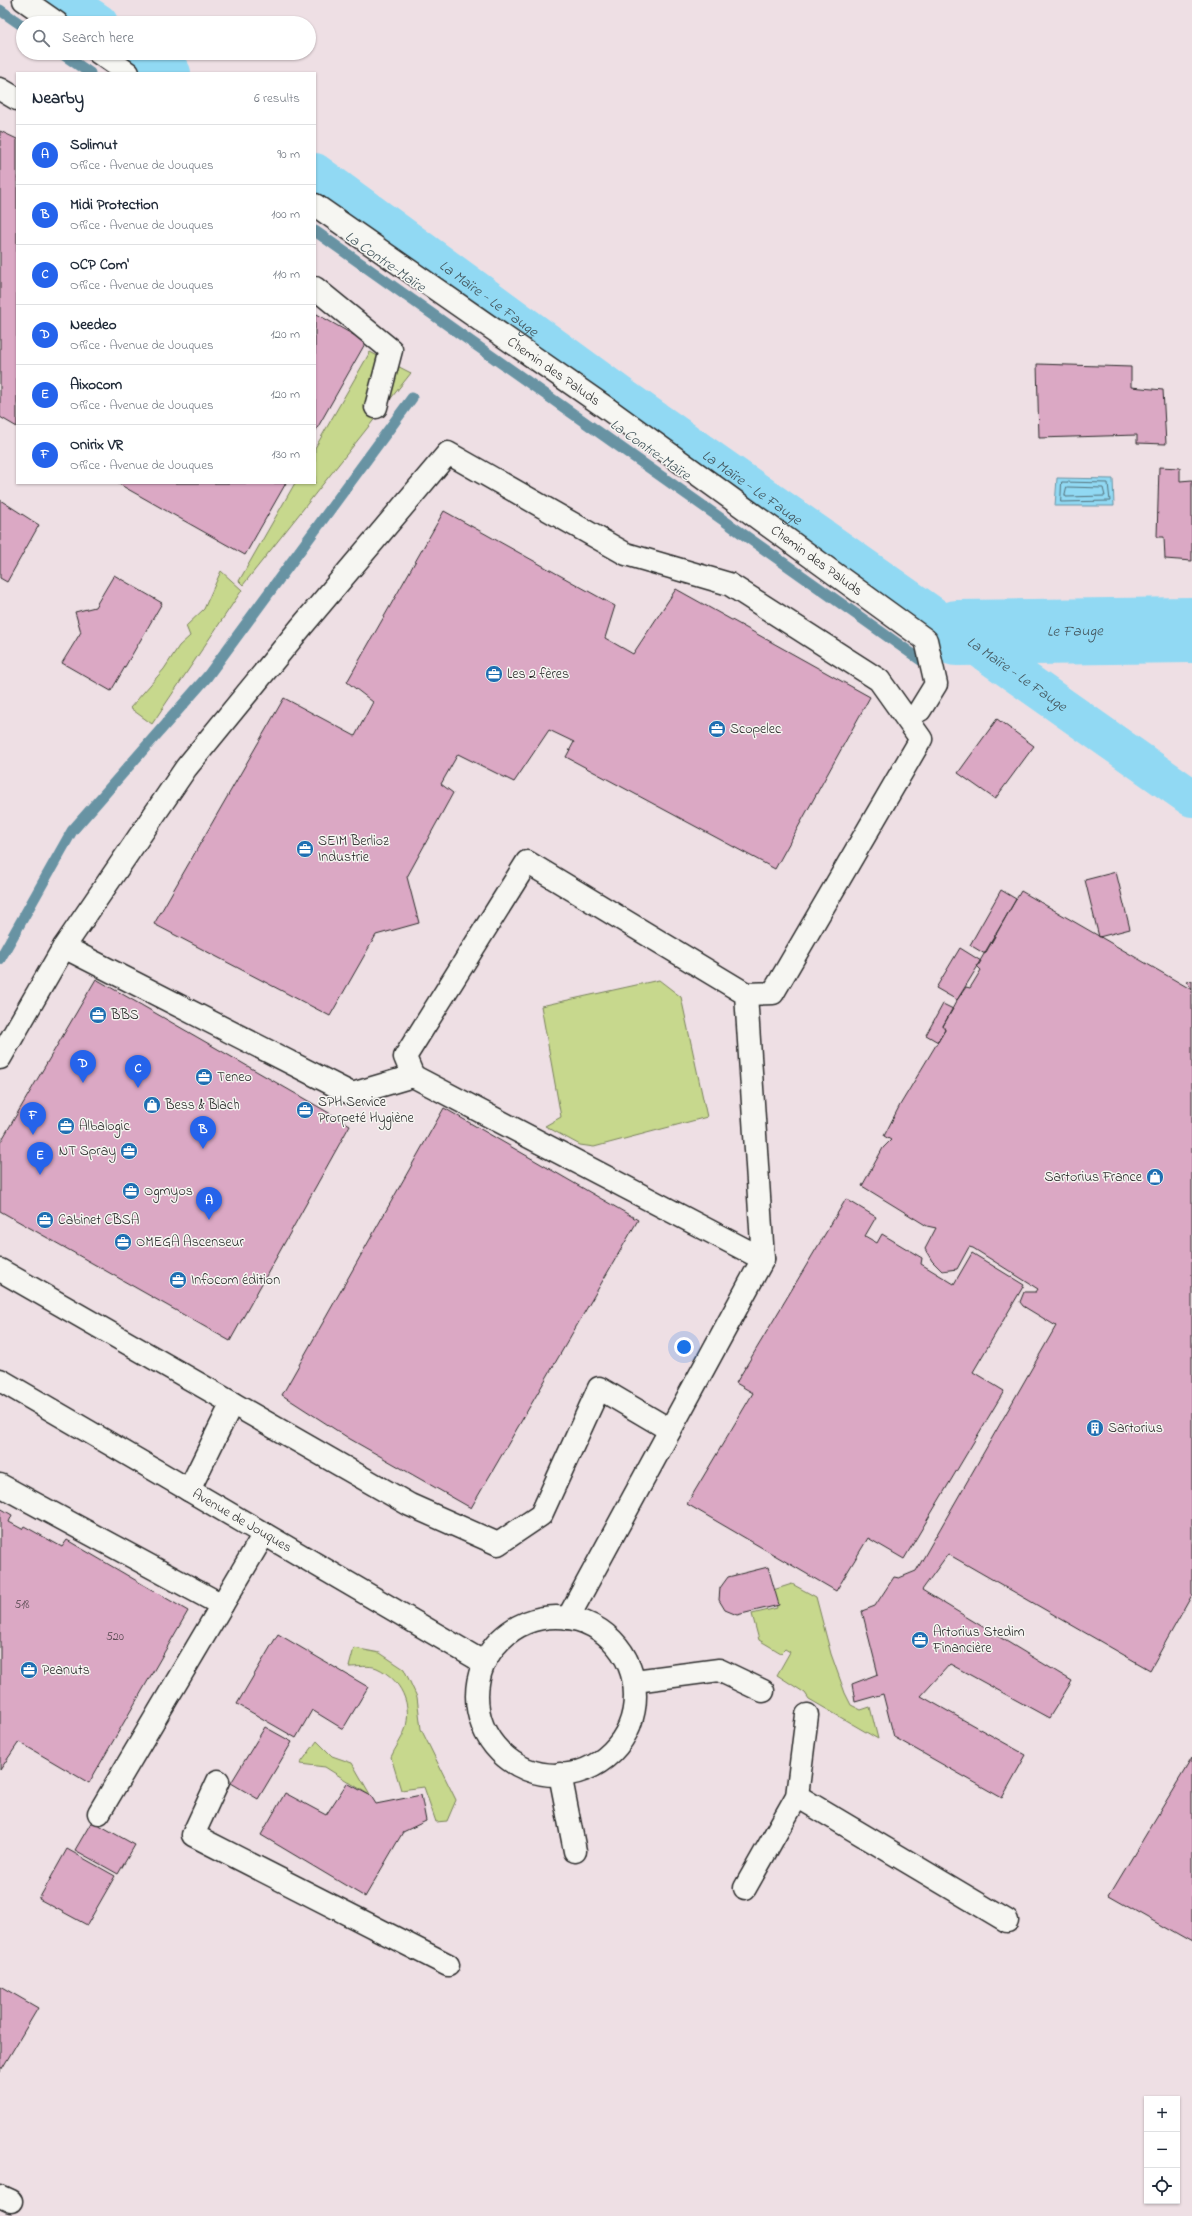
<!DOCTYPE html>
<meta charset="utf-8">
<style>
body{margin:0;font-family:"Indie Flower",sans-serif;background:#f6f6f7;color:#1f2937}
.controls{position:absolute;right:12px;bottom:12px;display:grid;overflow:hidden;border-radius:0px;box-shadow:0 1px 3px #0004}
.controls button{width:36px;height:36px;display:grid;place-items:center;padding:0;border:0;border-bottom:1px solid #e0e1e3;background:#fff;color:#1f2937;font:20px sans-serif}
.you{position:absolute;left:684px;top:1347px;width:14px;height:14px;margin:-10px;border:3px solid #fff;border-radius:50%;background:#1a73e8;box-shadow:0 0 0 6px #1a73e833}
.badge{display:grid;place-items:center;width:26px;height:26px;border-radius:50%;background:#2563eb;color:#fff;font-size:13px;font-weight:700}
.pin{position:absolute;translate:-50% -33px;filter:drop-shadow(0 1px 2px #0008)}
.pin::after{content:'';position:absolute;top:21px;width:14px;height:12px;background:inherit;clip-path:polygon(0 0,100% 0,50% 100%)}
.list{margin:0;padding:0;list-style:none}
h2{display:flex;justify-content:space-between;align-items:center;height:52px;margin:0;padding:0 16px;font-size:17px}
h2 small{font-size:13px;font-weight:400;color:#747a83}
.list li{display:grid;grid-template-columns:26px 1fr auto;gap:12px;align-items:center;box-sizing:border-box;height:60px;padding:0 16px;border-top:1px solid #e0e1e3}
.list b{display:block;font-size:15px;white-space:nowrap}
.list p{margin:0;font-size:13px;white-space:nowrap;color:#747a83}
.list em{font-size:13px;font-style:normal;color:#747a83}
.icon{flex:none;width:22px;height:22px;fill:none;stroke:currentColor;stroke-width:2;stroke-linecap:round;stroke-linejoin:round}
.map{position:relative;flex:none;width:1192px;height:2216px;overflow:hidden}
.search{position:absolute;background:#fff;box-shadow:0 1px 3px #0004;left:16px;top:16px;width:300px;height:44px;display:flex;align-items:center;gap:10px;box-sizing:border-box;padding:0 14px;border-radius:22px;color:#747a83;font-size:15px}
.panel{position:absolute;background:#fff;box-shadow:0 1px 3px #0004;left:16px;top:72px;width:300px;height:412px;border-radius:0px}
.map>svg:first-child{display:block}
.green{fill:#c7d88d;stroke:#79825c}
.water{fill:#91d9f3;stroke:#6893a3}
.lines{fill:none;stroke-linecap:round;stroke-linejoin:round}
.shore{stroke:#54717b;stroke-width:1}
.stream{stroke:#6893a3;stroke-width:11}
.canal{stroke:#91d9f3;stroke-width:38}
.river{stroke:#91d9f3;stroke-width:66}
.building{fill:#dba8c4;stroke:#2b2b2b}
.minor-casing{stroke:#2b2b2b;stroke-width:25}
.minor{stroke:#f6f6f2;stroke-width:22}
.labels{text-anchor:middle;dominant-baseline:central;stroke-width:3;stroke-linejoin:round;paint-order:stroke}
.number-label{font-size:12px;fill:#574a51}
.street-label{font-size:14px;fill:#2b2b2b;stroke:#f6f6f2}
.poi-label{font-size:14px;fill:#2b2b2b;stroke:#f6f6f2;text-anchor:start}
.water-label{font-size:15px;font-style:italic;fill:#44565d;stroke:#f6f6f2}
</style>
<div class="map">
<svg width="1192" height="2216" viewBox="0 0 1192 2216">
<rect width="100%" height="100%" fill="#eedfe4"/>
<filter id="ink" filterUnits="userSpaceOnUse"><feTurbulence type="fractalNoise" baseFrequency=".025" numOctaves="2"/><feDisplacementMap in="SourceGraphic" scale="8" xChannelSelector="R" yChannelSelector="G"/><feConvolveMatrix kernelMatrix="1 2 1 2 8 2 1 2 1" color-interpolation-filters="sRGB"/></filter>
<g filter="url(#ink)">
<path class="green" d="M370 352 411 373 243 585 239 581 295 483H315V448Z
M221 571 242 590 152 724 130 708 164 669 179 646 190 636 186 626 204 609Z
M659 980 681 997 707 1117 594 1147 580 1145 545 1126 561 1117 541 1006Z
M792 1584 816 1597 831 1654 845 1693 851 1705 861 1710 870 1707 878 1739 809 1699 805 1693 777 1675 790 1652 785 1649 781 1653 759 1640 752 1614 777 1608 773 1590Z
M354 1648 380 1653 404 1669 417 1697 421 1729 456 1800 447 1821 436 1822 424 1787 401 1790 391 1757C395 1748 402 1739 405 1730 413 1705 401 1679 377 1668 370 1665 357 1667 349 1667Z
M317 1741 332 1756 352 1763 371 1796 325 1767 300 1764Z"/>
<path class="water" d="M1057 478 1113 479 1114 506H1055Z"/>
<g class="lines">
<path class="shore" d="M1062 482 1108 483 1110 501 1061 502Z
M1067 487 1103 488 1105 496 1066 497 1065 495Z"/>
<path class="stream" d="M0 10 23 26
M61 53 90 73
M315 231 932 668 957 633
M0 959 72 831 207 677 412 398"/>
<g class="canal">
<path d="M65 0 99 23"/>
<path d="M143 53 172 73"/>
<path id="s1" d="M315 172 624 398 1192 798"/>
</g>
<path class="river" id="s2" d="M957 633 1192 630"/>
</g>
<path class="building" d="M0 131 17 139V427L0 417Z
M315 313 366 342 315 432Z
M1037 364 1131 367V387L1163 390 1166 444 1137 443V435L1039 438Z
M1159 467 1180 468V481L1192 480V561L1165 559 1164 537H1157Z
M117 483H286L245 555Z
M0 500 39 525 7 582 0 578Z
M444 511 615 606 605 638 633 654 676 589 870 697 775 869 566 757 574 742 549 730 514 782 458 754 441 784 453 793 407 877 419 923 376 935 330 1016 154 924 284 698 355 736 373 702 347 682Z
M114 575 162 603 111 691 62 663 81 632 75 612 95 607Z
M997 719 1034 746 995 799 958 773Z
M1116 872 1130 929 1099 937 1085 880Z
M1001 890 1016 899 985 954 970 945Z
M1021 891 1192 990V1595L1150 1670 948 1554 922 1590 1072 1681 1049 1718 950 1664 921 1696 1026 1755 1002 1798 894 1737 883 1694 855 1702 852 1684 878 1674 862 1611 875 1606 894 1577 899 1578 916 1571 1056 1326 1023 1306 1020 1302 1024 1292H1036L1038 1289 973 1248 969 1247 957 1269 942 1271 932 1261 925 1249 936 1228 927 1226 862 1186 883 1148 891 1140 884 1136 900 1105 945 1030 943 1026 957 1000 966 987 970 988 981 970 977 966Z
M960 948 981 961 957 1000 936 988Z
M96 979 350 1125 230 1341 0 1211V1143Z
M1192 981V990L1187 982Z
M943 1004 953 1009 943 1026 945 1030 938 1042 926 1035Z
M444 1108 638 1220 471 1508 350 1439 282 1395Z
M846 1199 876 1217 865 1236 877 1243 882 1234 922 1258 921 1264 954 1284 972 1253 1024 1285 973 1372 1004 1391 904 1559 868 1538 836 1591 687 1504 753 1393 736 1383Z
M0 1508 12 1515 9 1522 22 1529 24 1526 62 1547 67 1540 188 1611 89 1783 19 1742 0 1770Z
M768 1567 779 1605 737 1615 725 1610 719 1600 720 1588 728 1577Z
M278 1634 368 1687 343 1729 312 1710 296 1738 237 1704Z
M265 1727 292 1742 258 1799 231 1783Z
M1192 1758V1943L1109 1896Z
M347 1783 371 1796 376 1804 421 1795 426 1821 403 1832 365 1897 261 1835 285 1793 326 1815Z
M92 1821 135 1845 118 1874 75 1850Z
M67 1849 115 1876 87 1925 39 1899Z
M0 1986 38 2008 0 2072Z"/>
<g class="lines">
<defs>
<g id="minor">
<path d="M24 0 57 23"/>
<path d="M99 53 128 73"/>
<path d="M0 89 17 99"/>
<path id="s3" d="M315 205 605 407 926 640 936 684 920 710"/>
<path d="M315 288 391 350 376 407"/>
<path d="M64 947 186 768 302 626 448 453 626 554 729 584 879 680 921 739 773 993 746 994"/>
<path d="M0 1058 64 947 352 1094 413 1076 763 1259 568 1618"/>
<path d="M413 1076 405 1057 527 862 746 994 763 1259"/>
<path d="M0 1270 410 1505 498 1544 541 1515 599 1388 670 1430"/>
<path id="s4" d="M0 1380C161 1474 323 1567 483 1662"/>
<path d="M0 1485 222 1605"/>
<path d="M189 1490 232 1403"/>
<circle cx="556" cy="1696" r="79"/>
<path d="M635 1681 719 1670 763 1691"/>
<path d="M560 1774 575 1851"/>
<path d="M218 1781 193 1835 448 1965"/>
<path d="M797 1796 1007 1921"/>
<path d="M99 1813 264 1534"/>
<path d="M745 1888 797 1796 807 1715"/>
<path d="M0 2196 11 2201"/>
</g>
</defs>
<use href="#minor" class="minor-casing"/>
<use href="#minor" class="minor"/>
</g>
</g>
<defs>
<symbol id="office-disc" viewBox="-11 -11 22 22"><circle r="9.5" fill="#1f6fb2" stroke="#f6f6f2"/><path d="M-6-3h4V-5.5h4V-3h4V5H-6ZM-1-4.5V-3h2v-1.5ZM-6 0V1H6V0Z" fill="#fff"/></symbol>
<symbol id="shop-disc" viewBox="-11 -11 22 22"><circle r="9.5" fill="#1f6fb2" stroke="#f6f6f2"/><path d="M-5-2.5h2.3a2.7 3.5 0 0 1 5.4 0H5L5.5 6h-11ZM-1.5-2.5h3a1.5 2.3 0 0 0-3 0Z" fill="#fff"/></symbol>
<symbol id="building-disc" viewBox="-11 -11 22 22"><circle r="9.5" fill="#1f6fb2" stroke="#f6f6f2"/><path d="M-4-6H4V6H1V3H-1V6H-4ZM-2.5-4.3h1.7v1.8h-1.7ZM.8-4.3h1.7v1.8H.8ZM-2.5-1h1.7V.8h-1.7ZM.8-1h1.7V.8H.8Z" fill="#fff"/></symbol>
</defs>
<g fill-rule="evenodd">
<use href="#office-disc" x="484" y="664" width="20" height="20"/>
<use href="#office-disc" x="707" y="719" width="20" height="20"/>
<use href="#office-disc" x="295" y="839" width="20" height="20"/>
<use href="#office-disc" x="88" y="1005" width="20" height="20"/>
<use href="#office-disc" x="194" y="1067" width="20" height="20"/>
<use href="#shop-disc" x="142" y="1095" width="20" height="20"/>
<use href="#office-disc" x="295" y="1100" width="20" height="20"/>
<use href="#office-disc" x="56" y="1116" width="20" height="20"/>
<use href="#office-disc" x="119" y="1141" width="20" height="20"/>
<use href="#shop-disc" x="1145" y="1167" width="20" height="20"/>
<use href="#office-disc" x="121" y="1181" width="20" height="20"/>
<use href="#office-disc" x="35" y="1210" width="20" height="20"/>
<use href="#office-disc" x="113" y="1232" width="20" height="20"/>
<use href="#office-disc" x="168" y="1270" width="20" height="20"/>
<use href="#building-disc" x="1085" y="1418" width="20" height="20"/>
<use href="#office-disc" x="910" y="1630" width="20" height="20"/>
<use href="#office-disc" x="19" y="1660" width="20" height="20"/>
</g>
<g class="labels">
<g class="number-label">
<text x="22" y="1605">518</text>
<text x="115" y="1637">520</text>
</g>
<g class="street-label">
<text stroke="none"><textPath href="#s3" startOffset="291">Chemin des Paluds</textPath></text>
<text stroke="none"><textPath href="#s3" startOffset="615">Chemin des Paluds</textPath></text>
<text stroke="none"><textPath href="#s4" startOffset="280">Avenue de Jouques</textPath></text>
</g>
<g class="poi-label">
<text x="507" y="674">Les 2 fères</text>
<text x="730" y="729">Scopelec</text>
<text x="318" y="841">SEIM Berlioz<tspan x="318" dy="16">Industrie</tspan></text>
<text x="111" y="1015">BBS</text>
<text x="217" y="1077">Teneo</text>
<text x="318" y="1102">SPH Service<tspan x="318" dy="16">Prorpeté Hygiène</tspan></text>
<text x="165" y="1105">Bess &amp; Blach</text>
<text x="79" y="1126">Albalogic</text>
<text x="116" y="1151" text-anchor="end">NT Spray</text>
<text x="1142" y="1177" text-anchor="end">Sartorius France</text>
<text x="144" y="1191">Ogmyos</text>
<text x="58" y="1220">Cabinet CBSA</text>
<text x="136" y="1242">OMEGA Ascenseur</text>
<text x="191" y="1280">Infocom édition</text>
<text x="1108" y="1428">Sartorius</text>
<text x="933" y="1632">Artorius Stedim<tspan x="933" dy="16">Financière</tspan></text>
<text x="42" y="1670">Peanuts</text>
</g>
<g class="water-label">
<text transform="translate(385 262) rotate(35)">La Contre-Maïre</text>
<text stroke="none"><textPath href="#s1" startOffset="215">La Maïre - Le Fauge</textPath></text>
<text transform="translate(650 450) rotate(35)">La Contre-Maïre</text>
<text stroke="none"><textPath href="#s1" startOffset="539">La Maïre - Le Fauge</textPath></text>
<text stroke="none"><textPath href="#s2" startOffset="118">Le Fauge</textPath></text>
<text stroke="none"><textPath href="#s1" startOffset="863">La Maïre - Le Fauge</textPath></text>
</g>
</g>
</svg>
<div class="controls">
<button>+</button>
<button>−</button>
<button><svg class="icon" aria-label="locate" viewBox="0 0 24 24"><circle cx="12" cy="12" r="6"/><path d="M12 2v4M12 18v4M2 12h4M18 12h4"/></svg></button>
</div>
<div class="you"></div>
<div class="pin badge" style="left:209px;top:1220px">A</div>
<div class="pin badge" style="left:203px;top:1149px">B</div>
<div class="pin badge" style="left:138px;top:1088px">C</div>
<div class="pin badge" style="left:83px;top:1083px">D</div>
<div class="pin badge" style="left:40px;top:1175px">E</div>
<div class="pin badge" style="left:33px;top:1135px">F</div>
<div class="search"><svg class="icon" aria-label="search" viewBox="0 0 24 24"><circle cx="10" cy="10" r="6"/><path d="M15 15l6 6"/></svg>Search here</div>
<section class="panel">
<h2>Nearby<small>6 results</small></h2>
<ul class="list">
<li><span class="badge">A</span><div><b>Solimut</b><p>Office · Avenue de Jouques</p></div><em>90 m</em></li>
<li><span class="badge">B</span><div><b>Midi Protection</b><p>Office · Avenue de Jouques</p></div><em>100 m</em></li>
<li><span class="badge">C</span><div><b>OCP Com'</b><p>Office · Avenue de Jouques</p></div><em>110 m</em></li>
<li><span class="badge">D</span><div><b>Needeo</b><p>Office · Avenue de Jouques</p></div><em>120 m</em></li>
<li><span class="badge">E</span><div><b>Aixocom</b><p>Office · Avenue de Jouques</p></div><em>120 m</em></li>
<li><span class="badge">F</span><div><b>Onirix VR</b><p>Office · Avenue de Jouques</p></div><em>130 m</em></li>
</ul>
</section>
</div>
